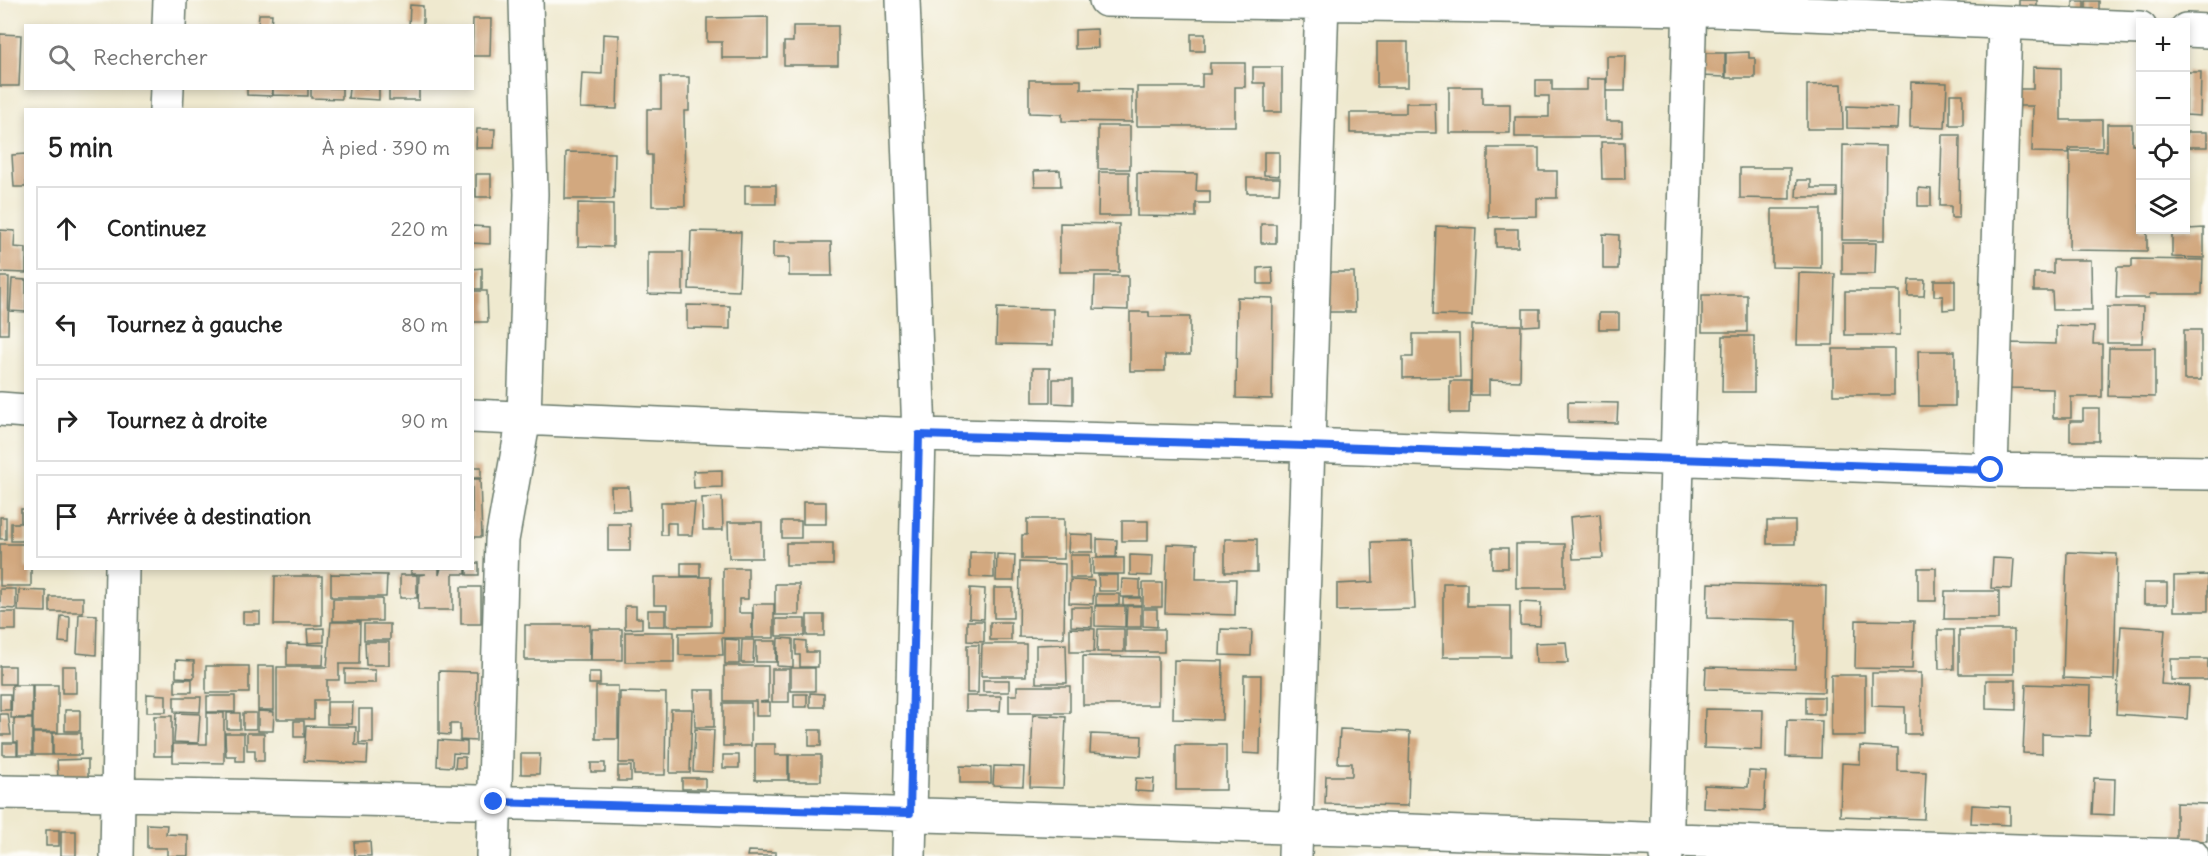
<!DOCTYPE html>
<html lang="fr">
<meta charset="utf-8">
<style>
body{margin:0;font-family:Delius,sans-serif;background:#f6f6f6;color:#222}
.controls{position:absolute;right:18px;top:18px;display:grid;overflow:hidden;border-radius:0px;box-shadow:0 3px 9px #0003}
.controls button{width:54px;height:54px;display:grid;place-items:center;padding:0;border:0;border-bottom:2px solid #e0e0e0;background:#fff;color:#222;font:30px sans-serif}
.stop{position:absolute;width:18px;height:18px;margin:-14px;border:4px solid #2563eb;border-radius:50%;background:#fff}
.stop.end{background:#2563eb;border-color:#fff;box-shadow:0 2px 6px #0008}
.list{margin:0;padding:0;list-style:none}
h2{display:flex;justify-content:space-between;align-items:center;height:78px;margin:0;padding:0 24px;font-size:26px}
h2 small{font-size:20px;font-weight:400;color:#767676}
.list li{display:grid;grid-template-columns:39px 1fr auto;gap:18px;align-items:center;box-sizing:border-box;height:84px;margin:0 12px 12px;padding:0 12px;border:2px solid #e0e0e0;border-radius:0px}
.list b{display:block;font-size:22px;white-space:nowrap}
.list em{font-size:20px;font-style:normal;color:#767676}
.icon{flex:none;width:33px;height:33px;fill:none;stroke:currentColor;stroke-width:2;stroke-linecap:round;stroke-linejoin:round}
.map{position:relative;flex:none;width:2208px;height:856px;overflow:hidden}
.search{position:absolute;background:#fff;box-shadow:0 3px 9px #0003;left:24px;top:24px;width:450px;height:66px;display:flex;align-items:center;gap:15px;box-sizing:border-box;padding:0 21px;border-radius:0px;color:#767676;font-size:22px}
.panel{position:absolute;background:#fff;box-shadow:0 3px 9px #0003;left:24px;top:108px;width:450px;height:462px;border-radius:0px}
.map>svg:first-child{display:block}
.building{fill:#d2a87f}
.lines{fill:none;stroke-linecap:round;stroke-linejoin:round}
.street-casing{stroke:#68796a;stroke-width:36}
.street{stroke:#fff;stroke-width:33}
.route{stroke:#2563eb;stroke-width:8}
</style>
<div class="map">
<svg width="2208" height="856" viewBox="0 0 2208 856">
<rect width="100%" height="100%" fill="#fdfcf7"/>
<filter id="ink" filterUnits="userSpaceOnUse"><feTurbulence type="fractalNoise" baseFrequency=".0167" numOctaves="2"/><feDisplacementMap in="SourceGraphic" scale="12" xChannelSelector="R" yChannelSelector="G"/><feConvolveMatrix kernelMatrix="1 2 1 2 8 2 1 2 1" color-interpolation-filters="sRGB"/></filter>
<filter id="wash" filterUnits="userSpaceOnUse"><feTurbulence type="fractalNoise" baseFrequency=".008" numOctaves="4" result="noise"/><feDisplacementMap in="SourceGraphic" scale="24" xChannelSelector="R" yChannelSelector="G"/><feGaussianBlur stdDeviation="1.35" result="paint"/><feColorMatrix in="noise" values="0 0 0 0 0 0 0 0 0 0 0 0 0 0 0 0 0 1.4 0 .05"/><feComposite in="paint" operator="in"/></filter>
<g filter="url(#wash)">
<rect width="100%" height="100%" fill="#efe9cf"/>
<g id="blocks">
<path class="building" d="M2019 0H2037V13H2019Z
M2073 1H2084V14L2073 13Z
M2086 1H2099V14H2086Z
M410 5 423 6V26H409Z
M259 14H272L271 26H258Z
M768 17V58H722V42H707V18Z
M473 19H491L490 56H472Z
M793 26H838V65H784V42H793Z
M1097 29 1098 48 1075 49V30Z
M0 34 21 35 19 86H0Z
M603 34 619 35 617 109 580 108 582 73 602 74Z
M1191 34H1205V51H1191Z
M1377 42H1408V87H1377Z
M1749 52V58H1755V78H1726V53Z
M1702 53H1725V77L1701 76Z
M1607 56H1626L1625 91H1607Z
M1210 63H1245V87H1235V126H1137V87H1202V74H1210Z
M1253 67H1282V112H1265V83H1253Z
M2033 67 2061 68V120H2102V148H2069V153L2032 152 2033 106H2016V89H2033Z
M2186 72H2201L2200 116 2186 115Z
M661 77H689V111H684L685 206H652V155H647V109H661Z
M1587 79H1606V121H1622V137H1515V117H1549V96H1536V80H1552V90H1587Z
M1029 80H1081V89L1132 90V122L1062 121V114L1029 113Z
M1911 82 1947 83 1945 128 1910 127Z
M1842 84 1843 129H1807V85Z
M1449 87H1482V104H1510V133H1449Z
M247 88H273L272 96 247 95Z
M273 88H308V96L273 95Z
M311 88H342V99L311 98Z
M349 88H379V100L348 98Z
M389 88H419V100H389Z
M1950 94H1963V125H1950Z
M1406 103H1435L1436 133H1350V113H1406Z
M1847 106 1898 108 1897 129 1847 128Z
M2107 124H2132V144H2140V230H2147V251L2069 250 2070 151H2107Z
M1098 126H1130V169H1098Z
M477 129H495L494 148H476Z
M2186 132H2207V147H2186Z
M1942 135H1960L1959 218H1951V206H1940Z
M1601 142H1624L1625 179H1602Z
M1843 145 1886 146 1885 240H1842Z
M1488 148H1539V171H1557V198H1537V216L1488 217Z
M566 152 615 153 614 199H565Z
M1264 152H1279V176L1264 175Z
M26 154V187H14L12 155Z
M1740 168H1790V199L1740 198Z
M1060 170 1061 186H1035L1034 171Z
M1099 172H1129V216H1098Z
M1137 173 1197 174 1196 191H1210V203H1196V217L1137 216Z
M476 174H491V197H476Z
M1247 178H1280L1279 193H1247Z
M1797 180H1811V188H1837V197H1796Z
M745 185H776V204H745Z
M1918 188 1931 189V206H1918Z
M578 203 613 204V247L578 246Z
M1772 209H1821V268L1772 267Z
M1060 223 1119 224V272H1060Z
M1261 224H1276V243H1261Z
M472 226 490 227V244L472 243Z
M1436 226 1476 228 1472 316 1433 315Z
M2204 228V258L2172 257V230Z
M1496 229H1518V247H1496Z
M0 230 15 231 14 247 26 248V273L0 272Z
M691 231 741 232 739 291 689 289Z
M1603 234 1619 235 1618 269H1603Z
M773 242H831L832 276H789V258H773Z
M1842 243H1876L1875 274H1842Z
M648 252H683V295L648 294Z
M2132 259 2203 260 2202 294H2150L2149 298H2116L2117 267H2132Z
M2053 260H2091L2092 310H2053L2052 291H2034V273H2053Z
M1272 267 1273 284H1258V268Z
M482 268V289H472V269Z
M1323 272H1354L1355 312H1323Z
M1799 273 1835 274 1833 345H1797Z
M1095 276H1128V310L1094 309Z
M0 277H9L8 334H0Z
M12 279 26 280V312L10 311Z
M1909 280H1925L1924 296H1908Z
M1934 280H1955V309L1943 310V296H1934Z
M472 291H487L488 322H472Z
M1845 291H1900V335H1845Z
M1702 295H1747V332H1702Z
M1237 297 1273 298 1272 399 1236 398Z
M687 305 730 306V329L687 328Z
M2107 307H2143L2142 343H2107Z
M997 308 1053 309V345L996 344Z
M1523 309H1540V325L1523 326Z
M1130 312H1149V317H1190V355H1165V371H1130Z
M1599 313H1619V329H1599Z
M1472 325H1521L1520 381 1489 380V395H1471Z
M2056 326 2094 327 2093 344H2102V397H2071V418H2053V389L2007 388V343L2056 344Z
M2184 330H2201V380H2184Z
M1413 334H1459L1460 377 1403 378V357H1413Z
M1723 336H1754V392H1722Z
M2109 348H2155V397L2108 396Z
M1833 349H1894V395H1833Z
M1918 351H1955V406H1919Z
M1033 368H1050V402H1033Z
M1053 379H1073V404L1053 403Z
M1450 381H1470L1469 413H1450Z
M1568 402 1618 403 1617 423 1568 422Z
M2083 409H2099V441H2070V421H2083Z
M472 467H481V478H472Z
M722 470V487L694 488 693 471Z
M472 479H480L482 537H472Z
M611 487H629L630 510H612Z
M722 497 723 530H703L702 498Z
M661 502H695L692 535H676V523H667V535H661Z
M803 502H826V524H803Z
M21 509H26V541H11V523H21Z
M1600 514 1603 558 1573 559 1570 517Z
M0 517H6V539H0Z
M1027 519H1064V559H1022V535H1027Z
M782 521H801V538H782Z
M1122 521H1148V541H1122Z
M1767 521H1795V544H1767Z
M728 522H762V558H729Z
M608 524H630V551H608Z
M1069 534 1093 535V552H1068Z
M1097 539 1117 540 1116 557H1097Z
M1225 539H1257V572H1225Z
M1412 541 1415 609 1337 611V584L1373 582 1372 542Z
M786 543H833V565H786Z
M0 544H26V568H31V586H0Z
M1167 544 1197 545 1196 579H1236L1235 615 1165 613Z
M1516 544H1565V588H1516Z
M1492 548H1508V568H1492Z
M970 552 994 553V578L970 577Z
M2067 552 2117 554 2114 680 2063 678Z
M997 554 1015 555 1014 581H996Z
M1070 555H1090V578H1070Z
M1130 555 1153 556 1152 576 1130 575Z
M1093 558H1124V574H1093Z
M1993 558 2014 559 2012 589 1991 588Z
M1020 562 1065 564 1064 638 1019 637Z
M472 563H479V575H467V568H472Z
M681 563H700V576H681Z
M411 568H439V575L441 568H466V574H453V610H418L419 575 426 574H411Z
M723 568H748V599H739V613H752V638H722L723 655H679V633L723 632Z
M1918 568H1936V601H1918Z
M331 574 387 575 386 597H331Z
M400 575H417V598H400Z
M1098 575H1118V591H1099Z
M2208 575V611H2174V576Z
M275 576H322V625H274Z
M654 577H711V626H667V605H654Z
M1122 579 1140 580V597H1121Z
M1070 580 1094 581 1093 604 1069 603Z
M1143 583H1162V607H1143Z
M1443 583H1467V606H1510V657H1443Z
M1708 583 1826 586 1824 692 1705 689 1706 667 1795 669 1796 620 1707 618Z
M2144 583H2167V604H2144Z
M775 584H799V615H775Z
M461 587H481V624H461Z
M970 588 985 589 984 619 969 618Z
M994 588H1013V618H994Z
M0 589H16V609L0 608Z
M19 590 46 591V612L18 611Z
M1945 591H1999V619H1944Z
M1096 594H1119V605H1096Z
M50 597H83V612H50Z
M1123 598H1141V605H1123Z
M333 599H382V621H333Z
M1520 602 1541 603 1540 626 1520 625Z
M753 604H774V638H753Z
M625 606H636V618H642V628L625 629Z
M1095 606H1125V627L1095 626Z
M1127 606H1141V627H1126Z
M1071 607H1092V627L1071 626Z
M1143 609H1157V627L1143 626Z
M648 610H665V626H648Z
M0 612H16V630H0Z
M243 612H260V624H243Z
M79 614 97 615 96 655 77 653Z
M807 615H824V636H807Z
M61 616 70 617 69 643 59 642Z
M776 619H805V636H776Z
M1856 620 1914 621 1912 669 1855 668Z
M967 621H984V642L967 641Z
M331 622H360L359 664H339V680H327V700H314V719H277V667H327Z
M990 622H1011V640H990Z
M364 624H390V640H364Z
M525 625H590V660H525Z
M2121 626 2165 629 2161 684 2189 686 2187 719 2116 714Z
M324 628V642L308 643 307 629Z
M1070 628 1095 629 1094 652H1070Z
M592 629H622V660H591Z
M1098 629H1124V652H1097Z
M1126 629H1164V652H1126Z
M1221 629 1252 630 1251 656 1220 655Z
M1938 630H1954V669H1939Z
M1959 630H2014V674H1959Z
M625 632H674V662H625Z
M778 638 793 639V667L777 666Z
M725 639 739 640V664H725Z
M742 640H754L753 663H741Z
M796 640 806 641V652H818V667H800V655H796Z
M756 641H776V662H756Z
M365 642H389V665H366Z
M1566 642 1568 663H1536L1535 643Z
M287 644 324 645 323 665H287Z
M982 644H1026V676H981Z
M1066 644 1067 683H1036V645Z
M967 645H979L978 693H967Z
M1083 656 1158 657V705H1083Z
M2171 659H2208V680H2171Z
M176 660 194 661V678L176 677Z
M1174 660 1223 661 1222 720 1173 719Z
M0 666H15V684H0Z
M62 666H76V693H62Z
M206 666H249V693H206Z
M258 666H274V710H258Z
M724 666H768V701L759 702H770V716H756V701H724Z
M791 668H815V691H791Z
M345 669 375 670V683H345Z
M772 669H789V702H772Z
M439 671 477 672 476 741 460 740V724H450V735L439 734Z
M589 672H600V684H589Z
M1872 673H1921V734H1905V707L1872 706Z
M1244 675H1261L1260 754 1243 753Z
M1831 675H1865V736H1831Z
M175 679H192V692H175Z
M983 680H1009V692H983Z
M1986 680H2016V710L1986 709Z
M2026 684 2091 686 2090 736 2042 734V754L2023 753Z
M12 685H32V718H11Z
M33 685H58V732H33Z
M596 686H618V739H596Z
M1017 686H1070V713H1009V695H1017Z
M694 690H714V727H695Z
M620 692 666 693 665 775H634V763H619Z
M810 693 824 694V707H810Z
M0 694H10V710H0Z
M147 694 166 695V712H147Z
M794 694H807V707H794Z
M207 696H235V712H207Z
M966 696H1001L1000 711H966Z
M174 697H201L200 712 174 711Z
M1806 697H1824V714H1806Z
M327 702H353L352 724H327Z
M723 703H751V746H723Z
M359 709H373V743H359Z
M671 709H692L690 773H670Z
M1705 709 1763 710 1762 750 1704 748Z
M65 710H80V731H65Z
M258 711 274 712 273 731H258Z
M176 713 200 714 198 743 174 742Z
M207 713H224V763L173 762V744H207Z
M227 713H240V729H227Z
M243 713H256V729H243Z
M0 714H8L11 735H0Z
M1033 715 1066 717 1063 788 1030 787Z
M154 716H172V756H154Z
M14 719H32V755H18V742H14Z
M1787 720 1822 721 1821 758 1786 757Z
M294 721H304V737H294Z
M306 726 356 727 355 745 368 746 367 764 304 761Z
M695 729 714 730 712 772 693 771Z
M1340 729 1410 732 1408 806 1325 804 1326 776H1352V763H1338Z
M809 730H821V746H809Z
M33 733H52V755H33Z
M53 733H81V755H53Z
M225 733H244V761H236V756H226Z
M247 733H264V761H255V750H247Z
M1091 734 1142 736 1141 756 1090 753Z
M438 740 467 742V754L453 753 452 767 437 766Z
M3 743H17V755H3Z
M755 744H775V755H788V780H755Z
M1176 745H1226V790H1176Z
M1860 746 1898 748V771L1926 772 1924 819 1840 816 1842 763 1860 764Z
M521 754H540L539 774H521Z
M723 755H739V768H723Z
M789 755H821V781H789Z
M456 757H465V768H455Z
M88 759V777L58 778 57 760Z
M591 763H605V772H591Z
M618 766H631V781H618Z
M960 766 991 767V783H960Z
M994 766 1024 767 1023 786 993 785Z
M1749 771 1766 772 1764 811 1703 808 1704 785 1748 787Z
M682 778H705V789H682Z
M1136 778 1154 779 1153 792 1135 791Z
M2094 778 2115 779 2114 815 2092 814Z
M2176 803 2208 804 2207 841 2176 840Z
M1972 805 2010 807V825L1971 823Z
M147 824 167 825 166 834 188 835V856H167V848H147Z
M46 830H59V846H46Z
M61 831H76V856H61Z
M370 841 371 856H355L354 842Z
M748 851 776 852V856H747Z"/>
</g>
</g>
<g filter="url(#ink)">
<use href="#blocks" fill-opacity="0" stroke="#68796a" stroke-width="1.5"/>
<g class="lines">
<defs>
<path id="street" d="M903 0 919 435 909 856
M1106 0 1689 9 2140 28
M169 26 170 0
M2186 30 2208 31
M166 110 167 88
M0 409 26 411
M472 416 919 435 1306 445 1991 470 2208 473
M1991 470 2005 24
M0 792C731 803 1461 836 2192 856
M117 856 122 568
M493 856 502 540 524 418 531 194 526 0
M1295 856 1322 0
M1666 856 1690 0"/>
</defs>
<use href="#street" class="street-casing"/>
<use href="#street" class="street"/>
</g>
</g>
<g class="lines" filter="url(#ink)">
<path class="route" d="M494 802 910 813 919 435 1306 446 1991 470"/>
</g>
</svg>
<div class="controls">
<button>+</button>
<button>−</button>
<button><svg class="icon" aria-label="locate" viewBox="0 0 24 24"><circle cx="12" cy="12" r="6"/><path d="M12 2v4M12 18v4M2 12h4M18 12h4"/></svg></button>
<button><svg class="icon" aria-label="layers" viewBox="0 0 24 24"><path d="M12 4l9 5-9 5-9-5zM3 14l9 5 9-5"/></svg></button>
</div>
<div class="stop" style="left:1991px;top:470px"></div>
<div class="stop end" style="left:494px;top:802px"></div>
<div class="search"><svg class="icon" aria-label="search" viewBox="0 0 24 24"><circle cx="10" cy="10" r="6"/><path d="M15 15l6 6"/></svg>Rechercher</div>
<section class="panel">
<h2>5 min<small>À pied · 390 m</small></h2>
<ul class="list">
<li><svg class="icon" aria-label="ahead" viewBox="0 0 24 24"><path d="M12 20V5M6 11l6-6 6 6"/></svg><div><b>Continuez</b></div><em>220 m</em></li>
<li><svg class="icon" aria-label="left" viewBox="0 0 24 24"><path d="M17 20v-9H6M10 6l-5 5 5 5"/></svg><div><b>Tournez à gauche</b></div><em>80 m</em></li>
<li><svg class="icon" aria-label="right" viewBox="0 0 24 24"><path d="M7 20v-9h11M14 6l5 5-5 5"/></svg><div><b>Tournez à droite</b></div><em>90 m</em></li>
<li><svg class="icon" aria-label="arrive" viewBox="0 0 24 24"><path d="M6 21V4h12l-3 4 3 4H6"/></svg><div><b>Arrivée à destination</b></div></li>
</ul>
</section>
</div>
